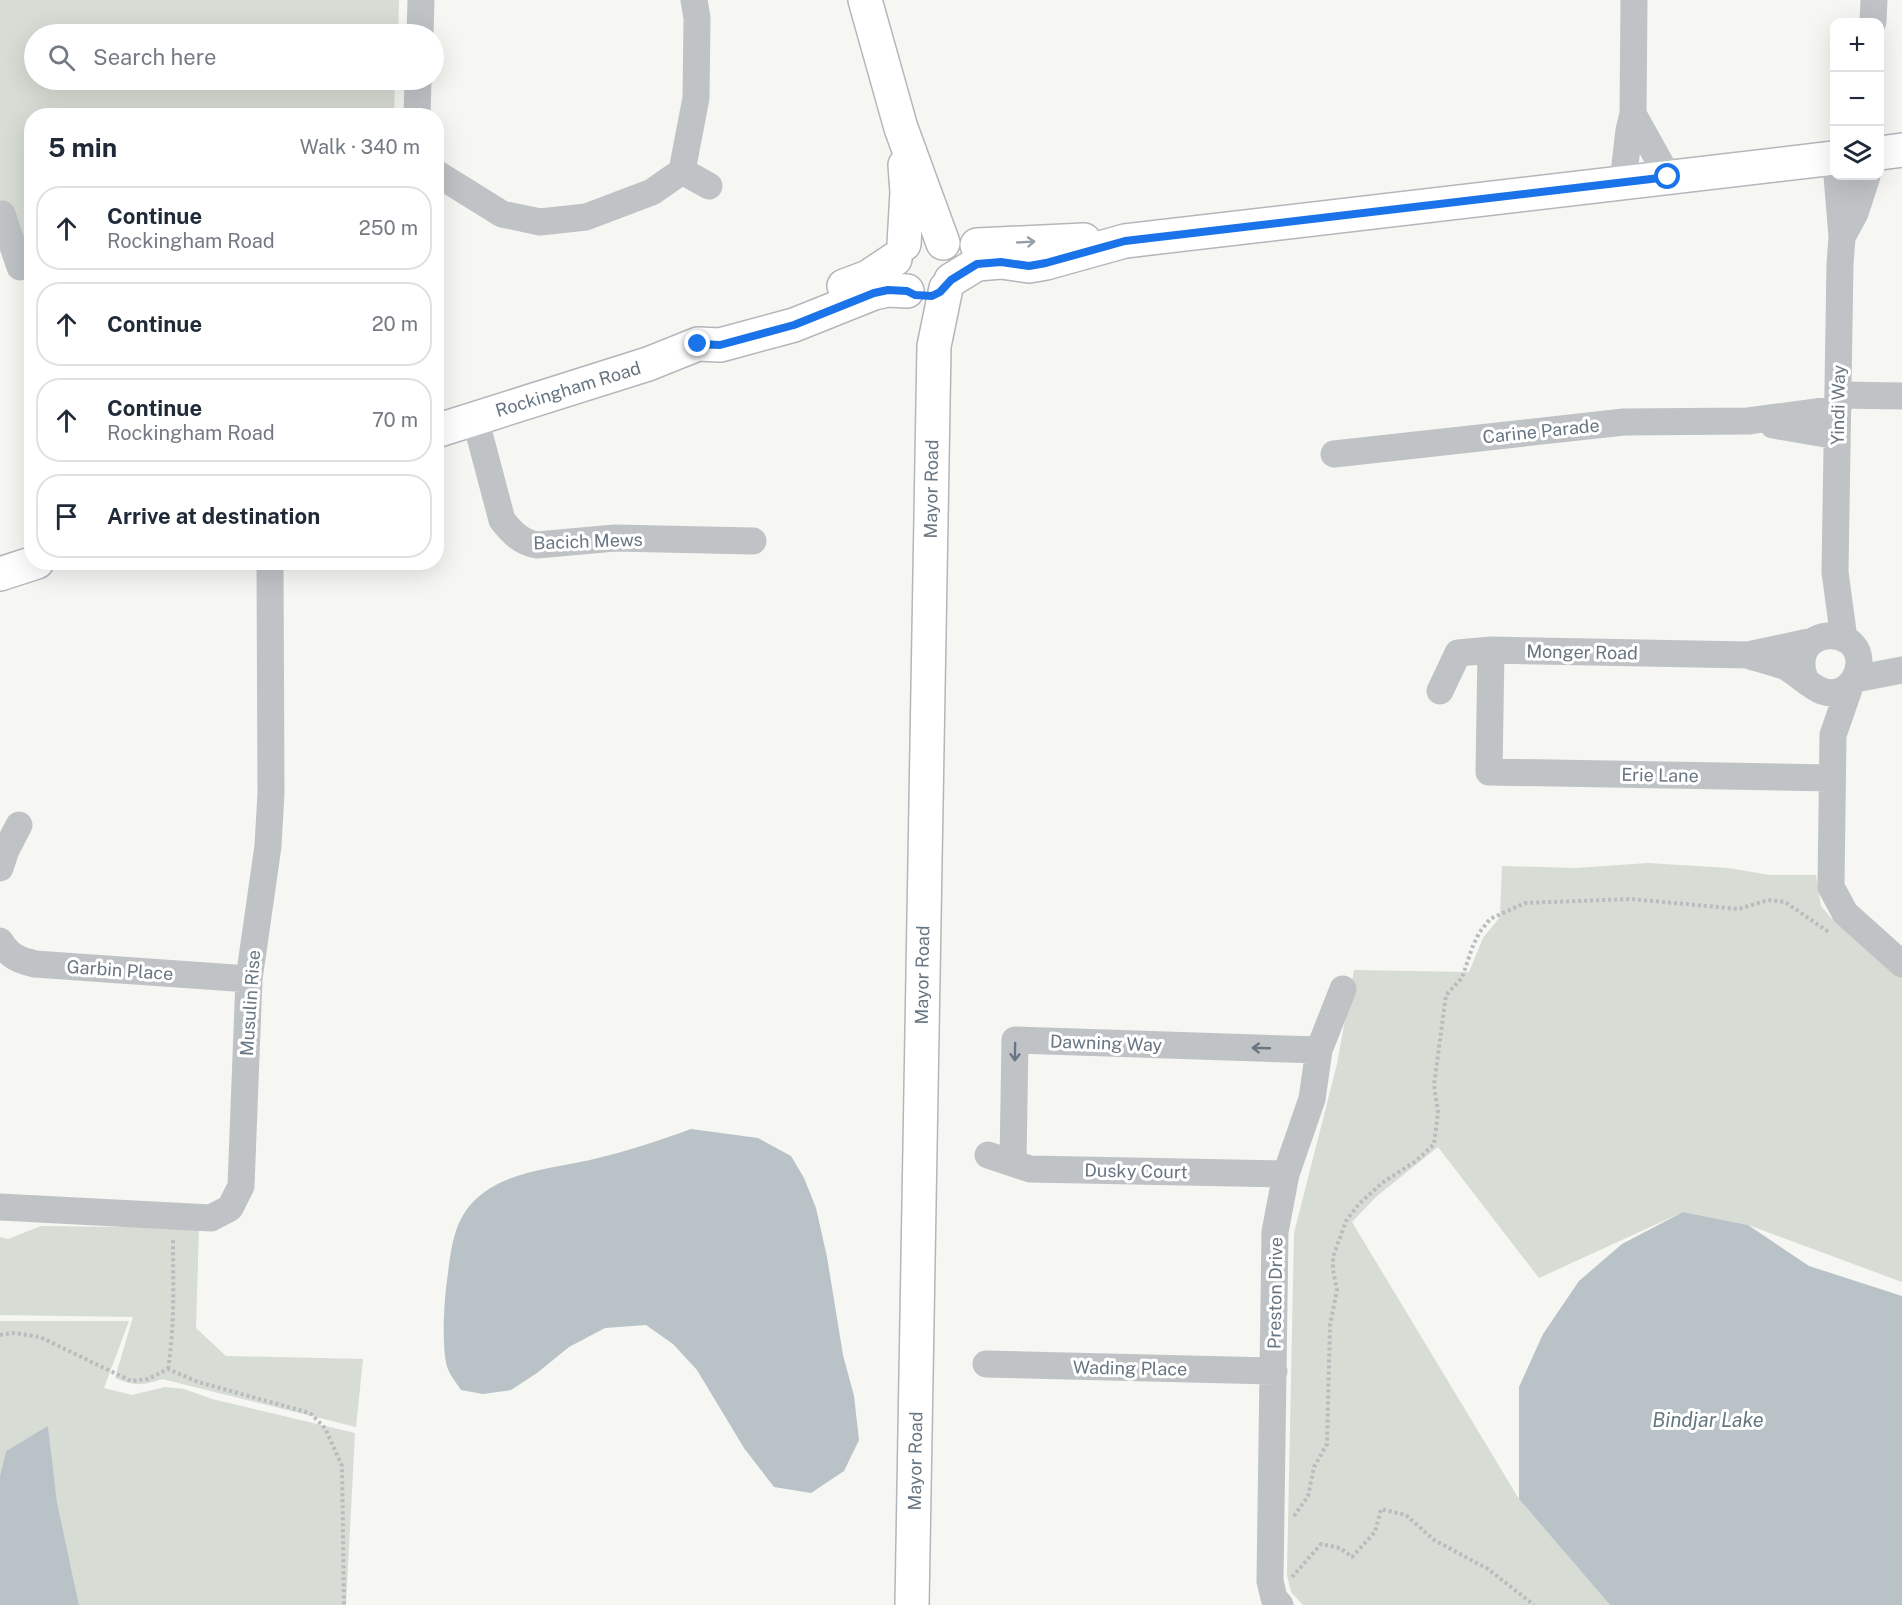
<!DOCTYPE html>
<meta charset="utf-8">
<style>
body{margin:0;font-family:"Public Sans",sans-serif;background:#f2f2f3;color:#1f2937}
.controls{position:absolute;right:18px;top:18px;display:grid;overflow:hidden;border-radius:12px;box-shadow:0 6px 24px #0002}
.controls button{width:54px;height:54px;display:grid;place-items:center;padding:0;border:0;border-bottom:2px solid #e0e1e3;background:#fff;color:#1f2937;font:30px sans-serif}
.stop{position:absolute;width:18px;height:18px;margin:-14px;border:4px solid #1a73e8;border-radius:50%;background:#fff}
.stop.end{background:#1a73e8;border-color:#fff;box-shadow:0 2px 6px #0008}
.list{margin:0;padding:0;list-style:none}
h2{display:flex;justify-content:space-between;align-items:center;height:78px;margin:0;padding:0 24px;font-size:26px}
h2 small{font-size:20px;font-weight:400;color:#747a83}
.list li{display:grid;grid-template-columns:39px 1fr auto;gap:18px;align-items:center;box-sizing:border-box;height:84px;margin:0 12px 12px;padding:0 12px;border:2px solid #e0e1e3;border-radius:24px}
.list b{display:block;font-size:22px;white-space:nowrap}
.list p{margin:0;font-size:20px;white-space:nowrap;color:#747a83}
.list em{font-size:20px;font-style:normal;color:#747a83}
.icon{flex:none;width:33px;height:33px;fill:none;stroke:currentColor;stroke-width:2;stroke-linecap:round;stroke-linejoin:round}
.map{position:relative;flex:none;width:1902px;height:1605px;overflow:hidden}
.search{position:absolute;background:#fff;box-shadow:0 6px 24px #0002;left:24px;top:24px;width:420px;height:66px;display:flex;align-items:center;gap:15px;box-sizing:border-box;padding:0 21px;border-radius:33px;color:#747a83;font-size:22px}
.panel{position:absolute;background:#fff;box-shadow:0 6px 24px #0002;left:24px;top:108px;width:420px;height:462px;border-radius:24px}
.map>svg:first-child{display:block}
.green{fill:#d7dcd4}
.water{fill:#b8c2c7}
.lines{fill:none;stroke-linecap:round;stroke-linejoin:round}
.major-casing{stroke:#b3b7ba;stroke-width:36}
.path{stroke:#b9bcbe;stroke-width:4;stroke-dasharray:3 3;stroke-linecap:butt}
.minor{stroke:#bfc3c6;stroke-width:27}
.major{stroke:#fff;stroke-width:33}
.oneway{stroke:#959fa8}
.oneway2{stroke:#677682}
.route{stroke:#1a73e8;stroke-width:8}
.labels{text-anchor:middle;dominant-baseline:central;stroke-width:6;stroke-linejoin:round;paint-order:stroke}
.street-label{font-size:18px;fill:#677682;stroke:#fff}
.water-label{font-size:20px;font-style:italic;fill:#63777e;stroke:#fff}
</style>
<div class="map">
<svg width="1902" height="1605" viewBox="0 0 1902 1605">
<rect width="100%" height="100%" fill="#f6f6f3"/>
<path class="green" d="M0 0H399L398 34H34V80H395L394 115 32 116 31 236 0 245Z
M1648 863 1728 868 1770 875H1816L1821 906 1831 918 1845 926 1902 976V1282L1748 1225 1683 1212 1539 1278 1438 1147 1377 1196 1352 1222 1519 1499 1610 1605H1303L1291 1592 1287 1575 1294 1233 1337 1064 1354 970 1469 972 1483 938 1500 917 1502 866 1575 868Z
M41 1226 199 1228 196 1328 226 1356 363 1359 356 1427 162 1379C142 1386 134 1386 115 1378L133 1317 0 1315V1237L8 1239Z
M0 1321H129L104 1388 132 1395 165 1387 184 1389 212 1399 355 1433 346 1605H79L57 1502 48 1427 6 1451 0 1476Z"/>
<path class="water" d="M691 1129 758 1138 791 1156 804 1178 816 1208 827 1257 843 1355 854 1396 859 1440 844 1471 811 1493 774 1487 744 1448 697 1370 673 1344 646 1325 605 1328 569 1347 537 1373 511 1390 483 1394 461 1390C456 1382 447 1372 446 1362 442 1341 444 1302 447 1280 451 1253 452 1225 472 1203 502 1171 550 1169 590 1160 625 1152 658 1141 691 1129Z
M1683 1212 1748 1225 1809 1266 1902 1296V1605H1610L1519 1499V1387L1543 1334 1579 1281 1622 1244Z
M48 1426 57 1502 79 1605H0V1476L6 1451Z"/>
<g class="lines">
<defs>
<path id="major" d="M865 0 901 128 943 243
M1880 153 1902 150
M904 244 907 192 905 165
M977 245 1084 240
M951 280 977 264 1001 262 1029 266 1046 263 1125 241 1834 158
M844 286 868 277 895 259
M436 431 648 364 698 344 720 345 794 325 874 293 888 290 907 291
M0 574 37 562
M912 1605 934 346 946 288"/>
</defs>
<use href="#major" class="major-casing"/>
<path class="path" d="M0 1335 14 1333 40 1337 131 1381 148 1379 168 1369 198 1382 310 1413 325 1428 342 1466 344 1605
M168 1369C175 1326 173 1282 173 1238
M1294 1516 1308 1496 1314 1467 1327 1444 1330 1325 1337 1290 1333 1270V1257L1346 1221 1359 1204 1382 1183 1416 1161 1434 1144 1438 1112 1434 1085 1446 995 1462 978 1472 948 1479 933 1490 919 1525 903 1631 899 1739 909 1768 900 1785 902 1830 933
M1292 1577 1321 1544 1340 1548 1352 1557 1375 1532 1381 1509 1406 1515 1434 1540 1488 1569 1534 1605"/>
<path class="minor" d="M1873 22 1874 0
M420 34 421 0
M1633 114 1668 177
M417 116 418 80
M682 171 709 186
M436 173 502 214 540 222 586 217 652 192 682 171 696 98 697 18 694 0
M1837 176 1842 237 1840 264 1835 572 1844 639
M1623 182 1629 130 1633 114 1634 0
M2 214 20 267
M1842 237 1855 213 1867 176
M1838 395 1902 396
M475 418 502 520C512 533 521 542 537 545L615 538 753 541
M1773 425 1837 436
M1334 454 1624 422 1748 421 1838 409
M1491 650 1489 772 1831 778
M1750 656C1762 660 1775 662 1786 667 1805 677 1823 704 1846 688 1854 682 1858 674 1859 664 1860 621 1786 628 1805 679
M1855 679 1902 670
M1850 686 1833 735 1831 887 1845 913 1902 964
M1440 691 1458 653 1491 650 1748 655 1813 641
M0 868 6 850 19 825
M0 941C9 956 18 960 35 964L249 979
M988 1155 1030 1169 1286 1174
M1013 1162 1015 1040 1319 1050
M0 1207 211 1218 230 1208 241 1186 249 979 268 846 271 793 270 562
M986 1364 1274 1371
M1280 1605 1274 1598 1270 1581 1275 1232 1286 1174 1312 1099 1319 1050 1343 989"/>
<use href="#major" class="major"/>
</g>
<defs><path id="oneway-shaft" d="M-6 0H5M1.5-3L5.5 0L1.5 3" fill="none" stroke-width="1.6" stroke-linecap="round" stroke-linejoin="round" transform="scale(1.5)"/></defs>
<use class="oneway" href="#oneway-shaft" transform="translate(1026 242) rotate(-3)"/>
<g class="oneway2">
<use href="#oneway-shaft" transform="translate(1261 1048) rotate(-178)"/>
<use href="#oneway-shaft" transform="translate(1015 1052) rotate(91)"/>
</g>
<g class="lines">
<path class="route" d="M698 344 720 345 794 325 874 293 888 290 907 291 915 295 932 296 940 292 951 280 977 264 1001 262 1029 266 1046 263 1125 241 1668 177"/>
</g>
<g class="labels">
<g class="street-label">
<text transform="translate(568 389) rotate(-17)">Rockingham Road</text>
<text transform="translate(1838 405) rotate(-89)">Yindi Way</text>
<text transform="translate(1541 431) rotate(-6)">Carine Parade</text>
<text transform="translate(931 489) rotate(-89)">Mayor Road</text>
<text transform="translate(588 541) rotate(-2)">Bacich Mews</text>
<text transform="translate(1582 652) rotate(1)">Monger Road</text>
<text transform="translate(1660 775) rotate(1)">Erie Lane</text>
<text transform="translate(120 970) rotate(4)">Garbin Place</text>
<text transform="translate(922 975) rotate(-89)">Mayor Road</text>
<text transform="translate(250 1003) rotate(-86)">Musulin Rise</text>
<text transform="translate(1106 1043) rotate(2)">Dawning Way</text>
<text transform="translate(1136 1171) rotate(1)">Dusky Court</text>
<text transform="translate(1275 1293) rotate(-89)">Preston Drive</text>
<text transform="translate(1130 1368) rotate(1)">Wading Place</text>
<text transform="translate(915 1461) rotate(-89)">Mayor Road</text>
</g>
<g class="water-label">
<text x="1708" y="1420">Bindjar Lake</text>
</g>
</g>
</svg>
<div class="controls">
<button>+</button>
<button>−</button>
<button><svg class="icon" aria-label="layers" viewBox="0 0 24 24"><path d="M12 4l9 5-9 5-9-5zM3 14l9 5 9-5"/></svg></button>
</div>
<div class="stop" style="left:1668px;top:177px"></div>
<div class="stop end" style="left:698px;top:344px"></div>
<div class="search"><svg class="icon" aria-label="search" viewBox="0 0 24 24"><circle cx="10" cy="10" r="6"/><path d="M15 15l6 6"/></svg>Search here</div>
<section class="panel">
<h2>5 min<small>Walk · 340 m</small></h2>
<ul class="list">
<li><svg class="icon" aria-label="ahead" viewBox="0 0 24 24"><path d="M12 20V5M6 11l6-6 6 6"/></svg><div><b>Continue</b><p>Rockingham Road</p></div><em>250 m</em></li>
<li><svg class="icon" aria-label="ahead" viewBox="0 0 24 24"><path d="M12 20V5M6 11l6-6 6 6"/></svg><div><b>Continue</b></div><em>20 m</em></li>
<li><svg class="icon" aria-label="ahead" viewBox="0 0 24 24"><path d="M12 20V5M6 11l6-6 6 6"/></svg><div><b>Continue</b><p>Rockingham Road</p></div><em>70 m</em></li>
<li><svg class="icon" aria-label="arrive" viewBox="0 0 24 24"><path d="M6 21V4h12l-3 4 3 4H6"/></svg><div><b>Arrive at destination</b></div></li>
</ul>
</section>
</div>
